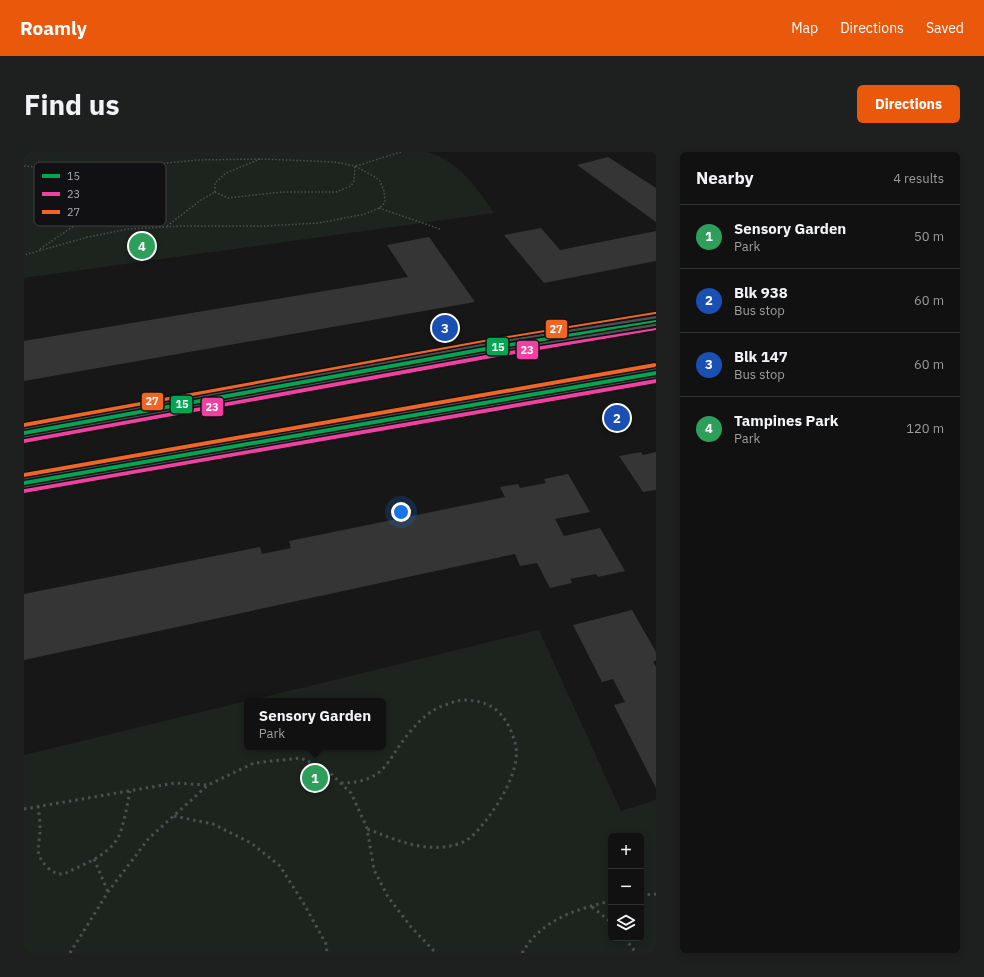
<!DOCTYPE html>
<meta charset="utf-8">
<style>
body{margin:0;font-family:"IBM Plex Sans",sans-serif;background:#1e1f1f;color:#f1f3f6}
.controls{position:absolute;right:12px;bottom:12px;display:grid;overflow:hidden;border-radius:6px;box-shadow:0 2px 10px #0003}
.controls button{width:36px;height:36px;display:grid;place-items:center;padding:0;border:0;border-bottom:1px solid #303131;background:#111;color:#f1f3f6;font:20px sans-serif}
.you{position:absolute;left:377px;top:360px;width:14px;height:14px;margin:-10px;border:3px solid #fff;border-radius:50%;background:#1a73e8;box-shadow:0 0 0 6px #1a73e833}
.badge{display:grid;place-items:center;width:26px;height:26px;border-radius:50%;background:#ea580c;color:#fff;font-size:13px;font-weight:700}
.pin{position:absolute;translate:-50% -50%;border:2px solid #fff;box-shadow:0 1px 4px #0006}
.popup{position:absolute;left:220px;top:546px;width:142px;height:52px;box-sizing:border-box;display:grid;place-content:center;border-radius:6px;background:#111;filter:drop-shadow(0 1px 3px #0005);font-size:13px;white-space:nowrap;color:#9c9d9f}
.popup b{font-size:15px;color:#f1f3f6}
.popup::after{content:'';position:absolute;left:50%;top:100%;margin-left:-8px;border:8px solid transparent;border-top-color:#111}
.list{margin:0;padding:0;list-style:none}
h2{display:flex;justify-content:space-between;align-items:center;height:52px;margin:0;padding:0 16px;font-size:17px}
h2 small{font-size:13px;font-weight:400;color:#9c9d9f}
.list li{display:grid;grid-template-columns:26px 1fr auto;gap:12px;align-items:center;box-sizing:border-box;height:64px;padding:0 16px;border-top:1px solid #303131}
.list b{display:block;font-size:15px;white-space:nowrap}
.list p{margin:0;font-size:13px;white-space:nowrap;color:#9c9d9f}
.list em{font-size:13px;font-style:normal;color:#9c9d9f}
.icon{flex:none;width:22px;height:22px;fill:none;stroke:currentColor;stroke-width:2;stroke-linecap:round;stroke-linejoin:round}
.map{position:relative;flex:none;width:632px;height:801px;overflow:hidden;border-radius:6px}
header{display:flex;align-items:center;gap:24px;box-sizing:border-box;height:56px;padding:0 20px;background:#ea580c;color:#fff}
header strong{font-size:19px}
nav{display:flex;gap:22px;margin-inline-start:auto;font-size:14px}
.intro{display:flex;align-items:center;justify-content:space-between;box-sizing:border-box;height:96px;padding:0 24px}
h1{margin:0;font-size:28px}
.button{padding:10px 18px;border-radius:6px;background:#ea580c;color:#fff;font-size:14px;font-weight:700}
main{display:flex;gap:24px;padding:0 24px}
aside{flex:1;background:#111;border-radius:6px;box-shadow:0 2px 10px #0003}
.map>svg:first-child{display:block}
.green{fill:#1d241e;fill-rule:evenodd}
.building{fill:#353536}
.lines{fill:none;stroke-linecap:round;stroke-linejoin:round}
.path-far1{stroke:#4d4e52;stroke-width:1.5;stroke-dasharray:1.5 2;stroke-linecap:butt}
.path{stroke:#4d4e52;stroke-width:3;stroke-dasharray:2.5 4;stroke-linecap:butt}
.major{fill:#4d4f52;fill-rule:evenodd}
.bus-1-casing{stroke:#111113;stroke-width:3}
.bus-2-casing{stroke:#111113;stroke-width:3}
.bus-3-casing{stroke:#111113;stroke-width:3}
.bus-1{fill:#00a651;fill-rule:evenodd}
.bus-2{fill:#f240a1;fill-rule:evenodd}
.bus-3{fill:#f26522;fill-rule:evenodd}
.key{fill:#111113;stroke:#3e4045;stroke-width:1}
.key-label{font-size:11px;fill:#a8adb8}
.line-badge{stroke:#111113;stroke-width:1.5}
.badge-label{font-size:11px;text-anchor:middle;font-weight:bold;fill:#fff}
</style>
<header>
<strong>Roamly</strong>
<nav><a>Map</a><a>Directions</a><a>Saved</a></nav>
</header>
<div class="intro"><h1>Find us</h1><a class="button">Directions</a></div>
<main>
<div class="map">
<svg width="632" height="801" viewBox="0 0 632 801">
<rect width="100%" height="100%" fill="#171717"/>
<path class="green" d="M0 0H403C435 9 452 35 470 61L0 126Z
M515 478 597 659 632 648V801H0V603L223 549V595H359V549H224ZM587 684H617V786H587Z"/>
<path class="building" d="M584 5 632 36V70L553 13Z
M517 76 536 98 632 79V109L520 131 480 83Z
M405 85 451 150 0 229V189L384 125 363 93Z
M617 300 619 303 632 300V338L619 340 595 304Z
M544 322 566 360 531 367 540 384 576 376 601 419 574 425 572 422 546 427 548 431 526 436 513 411 496 414 491 402 0 508V442L236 395 238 402 267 396 265 389 481 345 476 335 494 332 496 336 522 331 520 327Z
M608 458 632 500V508L629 510 632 515V636L590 553 601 550 589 527 578 530 549 473Z"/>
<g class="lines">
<path class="path-far1" d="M0 14 65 19 173 8 238 7 311 10 331 14 351 25 356 29 360 39 361 49 359 53 355 56 341 62 295 71 241 74H158L104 77 64 85 0 103
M332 14 377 0
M81 19 91 36 121 75
M191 40 204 46 258 40H312L327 34 330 29 331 14
M191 40V31L202 21 236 7
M355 56 416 77
M143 74 177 48 191 40
M16 97 66 63 91 36"/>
<path class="path" d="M317 631C330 631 343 629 354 621 362 615 368 605 373 597 386 579 400 560 421 553 427 551 433 548 439 548 465 548 480 559 489 584 492 592 493 598 492 607 489 628 476 650 463 667 456 676 446 689 434 692 402 702 373 688 343 677
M14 654C15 661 16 669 16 676 16 695 9 700 23 715 28 720 32 722 40 722 59 712 88 703 96 681 101 668 103 653 106 639
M0 657 151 631 183 633
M150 664 189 672 227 691 256 714 280 752 302 792 303 801
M70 707 84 740
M617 743 632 742
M568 755 587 770
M601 786 612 801
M46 801 84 740 125 686 184 633 230 611 277 606 304 619 327 641 343 676 350 718 364 745 387 775 412 801
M498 801C517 768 552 757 587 749"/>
<path class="major" d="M632 164V174L472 201 0 288V274L472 189Z
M632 215V227L0 339V323Z"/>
<defs>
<path id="bus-1" d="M632 168V170L472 197 0 283V279L472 193Z
M632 219V223L0 333V329Z"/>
<path id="bus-2" d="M632 176V178L473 205 0 291V287H1L473 201Z
M632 227V231L0 341V337H1Z"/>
<path id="bus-3" d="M631 160H632V162H631L471 188 0 275V271L471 186Z
M631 211 632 212V214L631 215 0 325V321Z"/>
</defs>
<use href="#bus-1" class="bus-1-casing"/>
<use href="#bus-2" class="bus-2-casing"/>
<use href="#bus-3" class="bus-3-casing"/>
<use href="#bus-1" class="bus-1"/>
<use href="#bus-2" class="bus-2"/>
<use href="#bus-3" class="bus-3"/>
</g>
<rect x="10" y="10" width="132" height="64" rx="6" class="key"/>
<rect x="18" y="22" width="18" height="4" fill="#00a651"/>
<rect x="18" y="40" width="18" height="4" fill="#f240a1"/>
<rect x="18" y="58" width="18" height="4" fill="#f26522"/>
<g class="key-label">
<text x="43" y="28">15</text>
<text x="43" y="46">23</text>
<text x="43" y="64">27</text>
</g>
<g class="line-badge">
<rect x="521" y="167" width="23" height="20" rx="4" fill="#f26522"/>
<rect x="462" y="185" width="23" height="19" rx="4" fill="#00a651"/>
<rect x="492" y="188" width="23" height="20" rx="4" fill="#f240a1"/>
<rect x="117" y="240" width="23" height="19" rx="4" fill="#f26522"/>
<rect x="146" y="243" width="23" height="19" rx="4" fill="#00a651"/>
<rect x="177" y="245" width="23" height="20" rx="4" fill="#f240a1"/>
</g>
<g class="badge-label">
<text x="532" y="181">27</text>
<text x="474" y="199">15</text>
<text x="503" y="202">23</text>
<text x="128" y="253">27</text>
<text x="158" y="256">15</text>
<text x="188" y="259">23</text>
</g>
</svg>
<div class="controls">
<button>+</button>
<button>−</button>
<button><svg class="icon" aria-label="layers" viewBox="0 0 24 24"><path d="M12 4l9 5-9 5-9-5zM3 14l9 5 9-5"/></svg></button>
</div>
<div class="you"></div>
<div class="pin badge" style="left:291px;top:626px;background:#2e9e5b">1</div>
<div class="popup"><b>Sensory Garden</b>Park</div>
<div class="pin badge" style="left:593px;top:266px;background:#1a4fb4">2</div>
<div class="pin badge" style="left:421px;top:176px;background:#1a4fb4">3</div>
<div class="pin badge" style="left:118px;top:94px;background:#2e9e5b">4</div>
</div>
<aside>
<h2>Nearby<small>4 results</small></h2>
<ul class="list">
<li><span class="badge" style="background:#2e9e5b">1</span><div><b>Sensory Garden</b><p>Park</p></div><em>50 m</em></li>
<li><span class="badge" style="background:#1a4fb4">2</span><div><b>Blk 938</b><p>Bus stop</p></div><em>60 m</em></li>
<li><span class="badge" style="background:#1a4fb4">3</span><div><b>Blk 147</b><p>Bus stop</p></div><em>60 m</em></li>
<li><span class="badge" style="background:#2e9e5b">4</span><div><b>Tampines Park</b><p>Park</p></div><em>120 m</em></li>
</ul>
</aside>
</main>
